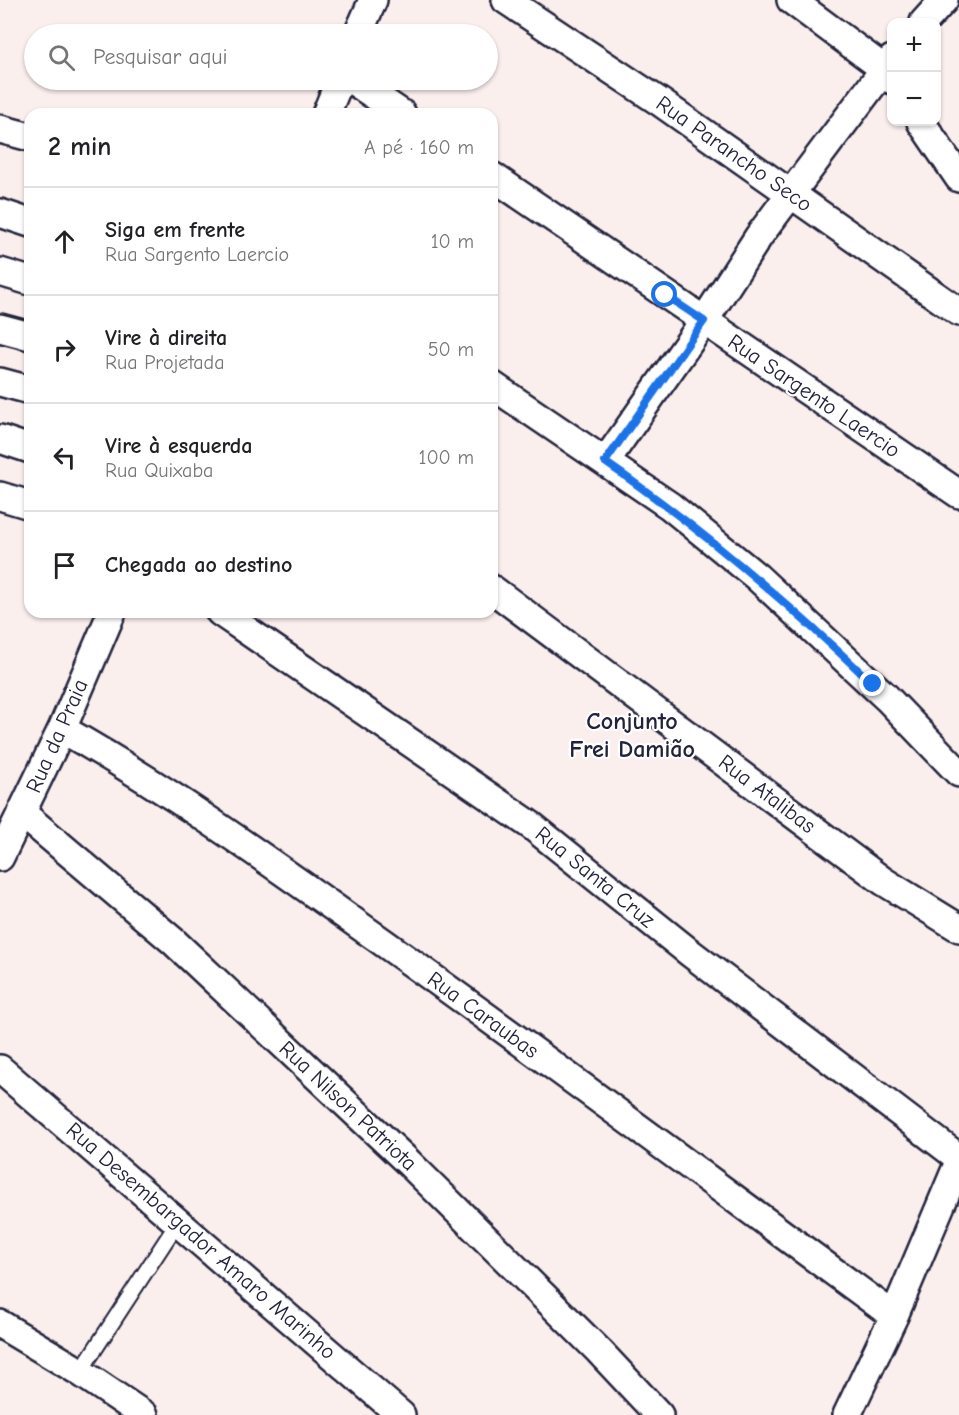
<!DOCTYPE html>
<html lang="pt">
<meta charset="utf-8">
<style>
body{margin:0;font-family:"Comic Neue",sans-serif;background:#f6f6f6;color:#202124}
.controls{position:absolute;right:18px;top:18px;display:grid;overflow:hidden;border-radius:12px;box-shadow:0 2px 4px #0004}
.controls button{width:54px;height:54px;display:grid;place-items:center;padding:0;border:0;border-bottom:2px solid #e0e0e0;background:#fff;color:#202124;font:30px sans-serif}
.stop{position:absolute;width:18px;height:18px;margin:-14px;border:4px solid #1a73e8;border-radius:50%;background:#fff}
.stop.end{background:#1a73e8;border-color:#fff;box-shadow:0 2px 6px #0008}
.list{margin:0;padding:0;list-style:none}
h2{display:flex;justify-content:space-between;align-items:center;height:78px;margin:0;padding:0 24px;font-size:26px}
h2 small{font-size:20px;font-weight:400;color:#757577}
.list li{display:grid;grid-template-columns:39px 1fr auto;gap:18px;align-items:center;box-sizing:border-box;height:108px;padding:0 24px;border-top:2px solid #e0e0e0}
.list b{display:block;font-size:22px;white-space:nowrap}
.list p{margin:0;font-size:20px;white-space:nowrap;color:#757577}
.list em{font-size:20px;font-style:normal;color:#757577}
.icon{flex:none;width:33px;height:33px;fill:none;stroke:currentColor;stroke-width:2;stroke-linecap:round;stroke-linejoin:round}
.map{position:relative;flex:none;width:959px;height:1415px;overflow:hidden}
.search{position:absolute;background:#fff;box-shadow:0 2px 4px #0004;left:24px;top:24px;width:474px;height:66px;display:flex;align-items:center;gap:15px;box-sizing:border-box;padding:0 21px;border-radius:33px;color:#757577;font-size:22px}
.panel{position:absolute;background:#fff;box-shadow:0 2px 4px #0004;left:24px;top:108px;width:474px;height:510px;border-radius:18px}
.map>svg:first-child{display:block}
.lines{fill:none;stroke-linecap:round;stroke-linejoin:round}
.service-casing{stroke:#22223b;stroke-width:18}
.minor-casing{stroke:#22223b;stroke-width:32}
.service{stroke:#fff;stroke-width:14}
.minor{stroke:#fff;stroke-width:27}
.route{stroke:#1a73e8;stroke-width:8}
.labels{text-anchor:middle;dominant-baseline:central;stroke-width:4.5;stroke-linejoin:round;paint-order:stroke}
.street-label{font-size:22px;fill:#22223b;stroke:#fff}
.neighbourhood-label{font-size:24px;font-weight:bold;fill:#22223b;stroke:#fff}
</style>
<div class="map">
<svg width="959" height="1415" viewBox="0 0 959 1415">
<rect width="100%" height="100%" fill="#fbefee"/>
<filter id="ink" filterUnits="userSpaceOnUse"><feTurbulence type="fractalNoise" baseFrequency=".0167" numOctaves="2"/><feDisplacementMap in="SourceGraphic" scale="12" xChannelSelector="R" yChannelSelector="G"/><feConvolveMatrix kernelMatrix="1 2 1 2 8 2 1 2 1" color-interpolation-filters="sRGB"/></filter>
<g filter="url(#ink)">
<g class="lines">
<defs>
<path id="service" d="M80 1372 178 1222"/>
<path id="minor" d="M506 0 660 102 959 312
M791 0 883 68 892 80
M924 22 944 0
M358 34 373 0
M352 80 402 114
M326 114 340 80
M921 122 959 178
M0 129 30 137
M492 176 959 494
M0 213 30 223
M0 272 30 281
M0 328 30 336
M0 382 30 390
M492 385 670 506 757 577 887 698 959 773
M0 439 30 449
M605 462 704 321 759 236 892 59
M0 496 30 505
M492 589 883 881 959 928
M220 612 532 826 689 952 959 1158
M62 729C172 791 274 865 377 938 551 1062 722 1190 894 1316
M22 813 173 941 408 1162 599 1351 659 1415
M0 857 62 729 112 612
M0 1069 401 1415
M0 1324 80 1372 144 1415
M847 1415 894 1316 959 1162"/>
</defs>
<use href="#service" class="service-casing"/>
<use href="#minor" class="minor-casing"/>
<use href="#service" class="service"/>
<use href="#minor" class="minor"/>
</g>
</g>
<g class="lines" filter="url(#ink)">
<path class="route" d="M665 295 704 321 605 462C701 528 788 603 873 684"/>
</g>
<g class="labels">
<g class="street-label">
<text transform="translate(734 154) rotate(35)">Rua Parancho Seco</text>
<text transform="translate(814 396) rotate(34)">Rua Sargento Laercio</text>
<text transform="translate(57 736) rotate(-66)">Rua da Praia</text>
<text transform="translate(767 794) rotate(37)">Rua Atalibas</text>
<text transform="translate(595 877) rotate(39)">Rua Santa Cruz</text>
<text transform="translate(483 1015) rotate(36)">Rua Caraubas</text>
<text transform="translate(348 1106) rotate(43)">Rua Nilson Patriota</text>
<text transform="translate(201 1241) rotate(41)">Rua Desembargador Amaro Marinho</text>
</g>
<g class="neighbourhood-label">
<text x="632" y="721">Conjunto<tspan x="632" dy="28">Frei Damião</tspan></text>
</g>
</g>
</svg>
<div class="controls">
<button>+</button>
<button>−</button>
</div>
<div class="stop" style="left:665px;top:295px"></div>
<div class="stop end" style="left:873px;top:684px"></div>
<div class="search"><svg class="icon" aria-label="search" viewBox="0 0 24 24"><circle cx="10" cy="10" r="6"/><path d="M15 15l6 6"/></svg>Pesquisar aqui</div>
<section class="panel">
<h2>2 min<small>A pé · 160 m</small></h2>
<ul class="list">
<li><svg class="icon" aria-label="ahead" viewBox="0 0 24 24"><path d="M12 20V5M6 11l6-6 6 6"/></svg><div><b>Siga em frente</b><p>Rua Sargento Laercio</p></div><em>10 m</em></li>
<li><svg class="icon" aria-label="right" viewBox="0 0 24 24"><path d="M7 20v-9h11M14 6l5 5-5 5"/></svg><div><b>Vire à direita</b><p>Rua Projetada</p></div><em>50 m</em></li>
<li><svg class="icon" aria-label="left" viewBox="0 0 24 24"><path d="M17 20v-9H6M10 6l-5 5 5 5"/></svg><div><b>Vire à esquerda</b><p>Rua Quixaba</p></div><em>100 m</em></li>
<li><svg class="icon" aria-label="arrive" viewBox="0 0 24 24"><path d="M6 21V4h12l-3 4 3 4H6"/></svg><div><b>Chegada ao destino</b></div></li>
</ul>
</section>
</div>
